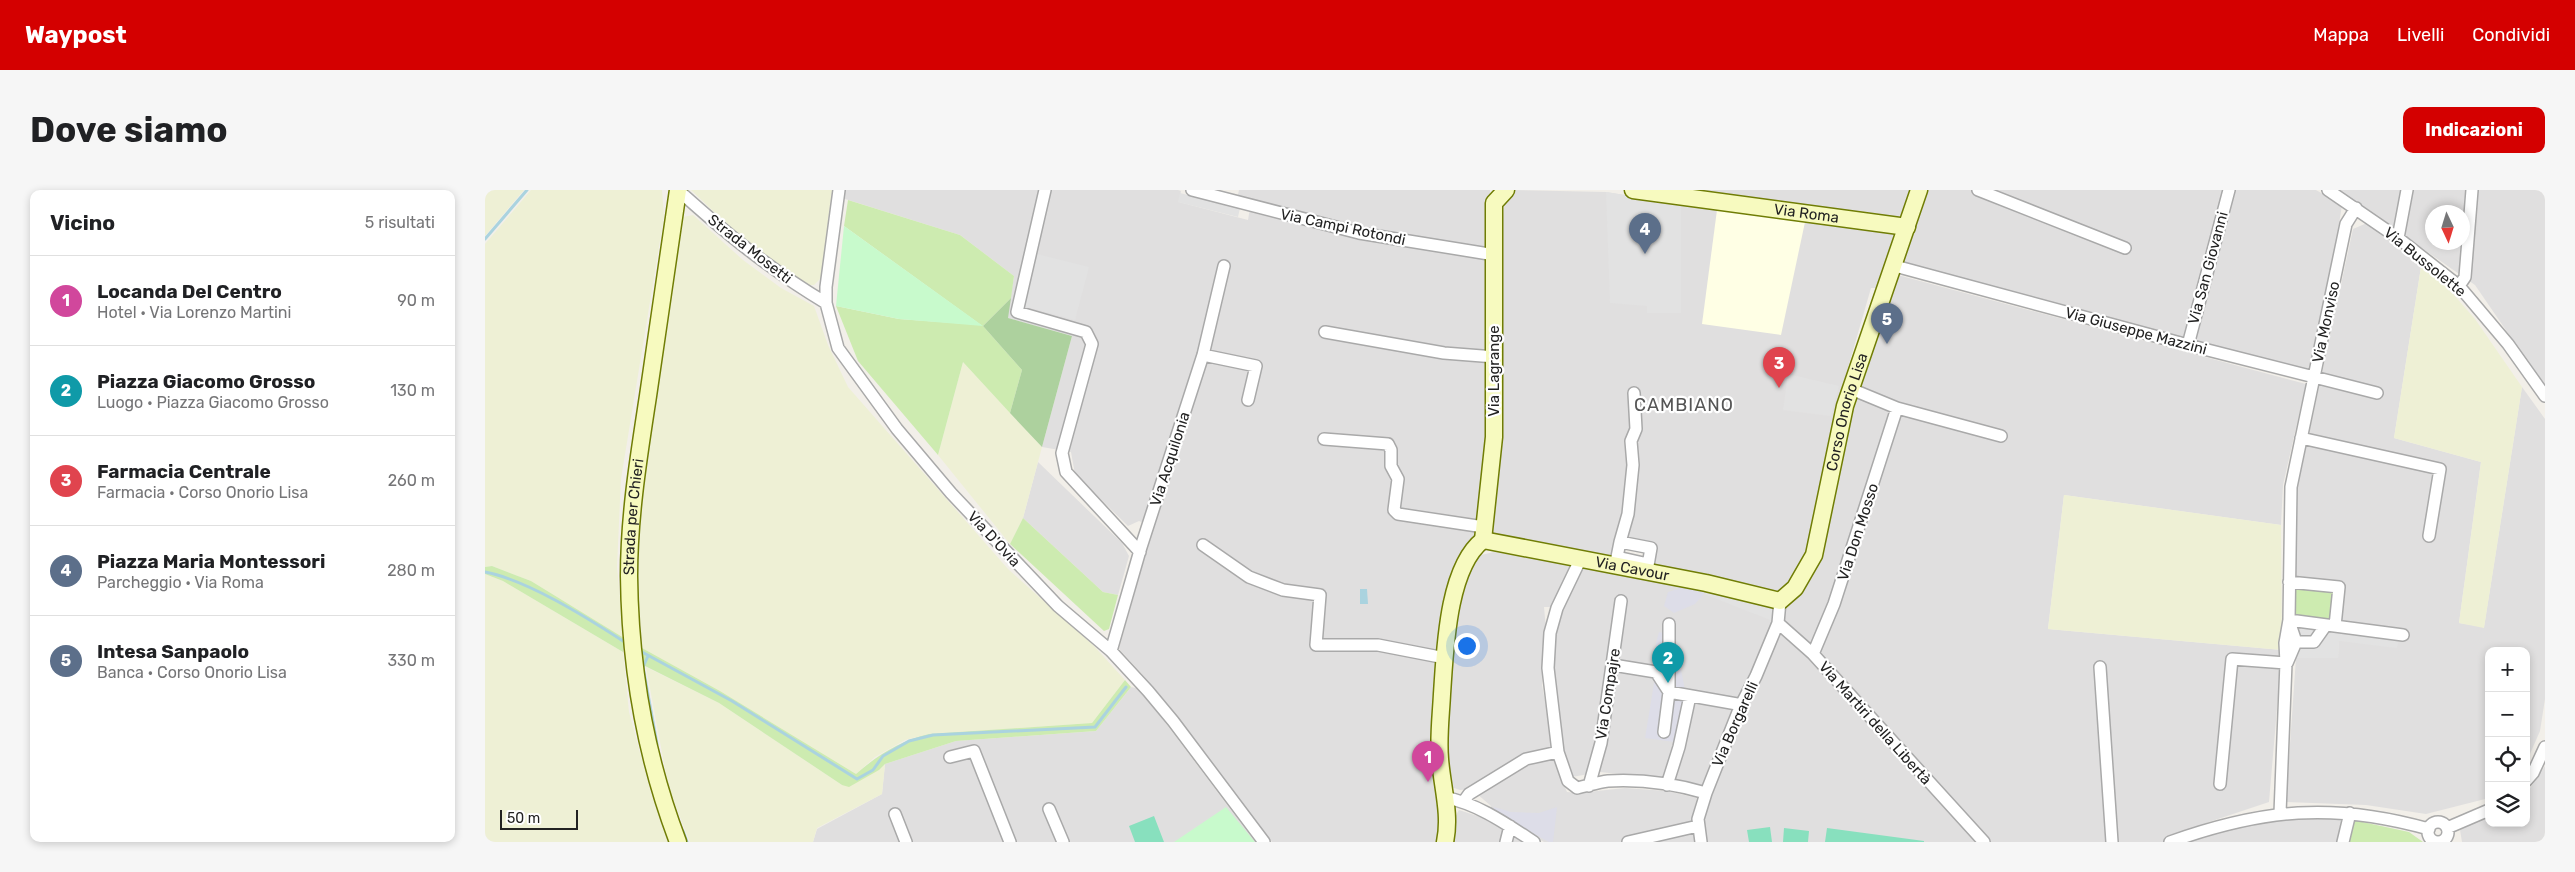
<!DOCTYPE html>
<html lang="it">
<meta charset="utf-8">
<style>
body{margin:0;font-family:Rubik,sans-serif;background:#f6f6f6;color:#202124}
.controls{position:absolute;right:15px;bottom:15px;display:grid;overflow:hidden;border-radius:10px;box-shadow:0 2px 8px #0003}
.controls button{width:45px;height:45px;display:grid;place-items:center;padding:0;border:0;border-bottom:1px solid #e0e0e0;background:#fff;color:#202124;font:25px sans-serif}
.compass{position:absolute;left:1940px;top:15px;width:45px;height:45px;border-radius:50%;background:#fff;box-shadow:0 2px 8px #0003;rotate:176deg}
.scale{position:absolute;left:15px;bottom:12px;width:78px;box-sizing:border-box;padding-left:5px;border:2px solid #222;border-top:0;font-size:14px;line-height:18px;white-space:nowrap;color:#222;-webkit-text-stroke:4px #fff;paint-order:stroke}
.you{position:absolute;left:981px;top:455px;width:18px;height:18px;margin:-12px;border:4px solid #fff;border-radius:50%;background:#1a73e8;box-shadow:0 0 0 8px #1a73e833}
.badge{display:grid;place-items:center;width:32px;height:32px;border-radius:50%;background:#d40000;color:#fff;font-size:16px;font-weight:700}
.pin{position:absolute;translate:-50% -41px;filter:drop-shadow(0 1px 2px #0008)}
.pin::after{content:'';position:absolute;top:26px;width:18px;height:15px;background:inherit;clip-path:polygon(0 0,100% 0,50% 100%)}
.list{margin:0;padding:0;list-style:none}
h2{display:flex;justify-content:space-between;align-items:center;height:65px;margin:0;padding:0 20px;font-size:21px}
h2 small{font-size:16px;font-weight:400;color:#757577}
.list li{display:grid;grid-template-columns:32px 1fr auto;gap:15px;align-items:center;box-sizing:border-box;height:90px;padding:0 20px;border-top:1px solid #e0e0e0}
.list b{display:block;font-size:19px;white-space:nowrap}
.list p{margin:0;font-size:16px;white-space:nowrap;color:#757577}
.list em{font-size:16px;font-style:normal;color:#757577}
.icon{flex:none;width:28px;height:28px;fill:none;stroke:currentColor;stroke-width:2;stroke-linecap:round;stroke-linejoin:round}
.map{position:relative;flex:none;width:2060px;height:652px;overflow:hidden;border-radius:10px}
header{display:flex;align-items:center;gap:30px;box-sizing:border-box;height:70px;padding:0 25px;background:#d40000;color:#fff}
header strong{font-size:24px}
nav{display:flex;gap:28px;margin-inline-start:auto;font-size:18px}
.intro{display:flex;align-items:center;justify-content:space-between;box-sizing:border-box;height:120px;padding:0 30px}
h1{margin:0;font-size:35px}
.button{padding:12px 22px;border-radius:10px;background:#d40000;color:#fff;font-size:18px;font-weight:700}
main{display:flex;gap:30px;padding:0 30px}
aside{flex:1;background:#fff;border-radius:10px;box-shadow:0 2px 8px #0003}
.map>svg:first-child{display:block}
.residential{fill:#e0dfdf;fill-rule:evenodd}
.education{fill:#ffffe5}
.farmland{fill:#eef0d5}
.grass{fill:#cdebb0}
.forest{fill:#add19e}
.park{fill:#c8facc}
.pitch{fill:#88e0be}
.parking{fill:#e2e2e2}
.plaza{fill:#dddde8}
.water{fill:#aad3df}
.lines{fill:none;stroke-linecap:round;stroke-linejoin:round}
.stream{stroke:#aad3df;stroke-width:3}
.street-casing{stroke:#a9a9a9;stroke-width:14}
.secondary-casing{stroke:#707d05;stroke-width:19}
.street{stroke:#fff;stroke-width:11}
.secondary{stroke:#f7fabf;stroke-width:16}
.labels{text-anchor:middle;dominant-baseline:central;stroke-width:4.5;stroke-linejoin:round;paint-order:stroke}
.street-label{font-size:15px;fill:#222;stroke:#fff}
.quarter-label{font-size:18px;letter-spacing:1px;fill:#555;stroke:#fff}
</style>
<header>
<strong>Waypost</strong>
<nav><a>Mappa</a><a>Livelli</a><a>Condividi</a></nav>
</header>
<div class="intro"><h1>Dove siamo</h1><a class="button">Indicazioni</a></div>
<main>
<aside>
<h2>Vicino<small>5 risultati</small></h2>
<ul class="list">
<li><span class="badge" style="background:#d1479c">1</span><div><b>Locanda Del Centro</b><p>Hotel · Via Lorenzo Martini</p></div><em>90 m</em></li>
<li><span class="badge" style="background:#0f9aa8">2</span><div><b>Piazza Giacomo Grosso</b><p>Luogo · Piazza Giacomo Grosso</p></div><em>130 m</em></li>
<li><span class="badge" style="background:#e0444e">3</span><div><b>Farmacia Centrale</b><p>Farmacia · Corso Onorio Lisa</p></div><em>260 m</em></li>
<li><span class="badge" style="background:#5c6f8a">4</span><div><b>Piazza Maria Montessori</b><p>Parcheggio · Via Roma</p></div><em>280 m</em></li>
<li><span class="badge" style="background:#5c6f8a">5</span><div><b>Intesa Sanpaolo</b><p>Banca · Corso Onorio Lisa</p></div><em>330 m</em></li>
</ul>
</aside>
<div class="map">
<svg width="2060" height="652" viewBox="0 0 2060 652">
<rect width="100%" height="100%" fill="#f2efe9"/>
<path class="residential" d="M358 0H693L696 1 694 12 763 30 765 18 1005 69 1004 214 990 349 974 374 955 652H787L657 484 634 459 668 337 654 331 643 336 590 284 586 262 557 257 587 146 522 128 529 86 475 45 357 8Z
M754 0H1005L1004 62 898 44 752 9Z
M1026 0 1121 2 1232 20 1412 43 1392 98H1386L1349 226 1339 278V299L1331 351 1299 406 1162 375 1164 360 1132 353 1128 372 1000 347 1019 11Z
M1181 0H1428L1421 21 1410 29Z
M1440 0H1738L1699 153 1415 76Z
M1748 0H1831L1857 15 1847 79 1823 183 1708 155 1717 113H1721Z
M1849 0H1919L1912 36 1906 39Z
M1925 0H2060V197L1990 95 1918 45ZM1948 22H1978V52H1948Z
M1882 33 1936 77 1909 248 1996 272 1974 433 1999 437 2037 197 2060 229V509L2055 541 2041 573V461H2004V608L1941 624 1881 615 1801 612 1811 468H1853L1854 429 1807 423 1811 304 1868 39Z
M1409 84 1821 194 1798 295 1796 335 1579 305 1563 439 1797 460 1784 612 1724 632 1678 652H1503L1299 434 1297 426 1300 415 1316 396 1363 223Z
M553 272 637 353 644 366 633 405 618 402 538 328Z
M1009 362 1088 375 1071 417H1059L1061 439 1057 495 1069 559 986 599 975 600 966 597 962 593 967 439 984 380 996 365Z
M1100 376 1290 412 1289 433 1219 599 1180 589 1115 582 1087 587 1076 560 1069 511 1067 443 1089 389Z
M1294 436 1326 466 1488 644 1489 652H1158L1209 642Z
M646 497 655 499 770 652H328L332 639 397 604 400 574 471 551 611 541Z
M1066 564 1082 602 1093 603 1140 598 1182 601 1212 608 1205 635 1141 652H1059L1007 623 1006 616 991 603 1039 573Z
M2060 576V652H1977L1975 640 2004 625V633H2041V604Z
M974 620 1017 634 1042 652H962L966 634Z
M1852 628 1868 630 1863 652H1704L1744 636 1782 630Z"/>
<path class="education" d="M1232 20 1320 32 1296 145 1217 134Z"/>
<path class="farmland" d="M0 0H39L0 46Z
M46 0H177L179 26 136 289 132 377 139 448 46 391 7 376 0 377V54Z
M206 0H347L336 88 329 95H321L272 63Z
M208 25 258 70 296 98 329 116 343 155 363 197 523 379 608 455 640 490 607 533 444 544 420 550 390 567 371 584 235 501 157 458 153 400 154 306 184 94 198 27Z
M1936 77 1961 96 1990 129 2037 197 1999 438 1974 433 1996 272 1909 248Z
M478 172 557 257 538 328 525 354 453 265Z
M1579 305 1796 335 1797 460 1563 439Z
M0 384 18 391 138 462 144 522 166 603 183 652H0Z
M161 477 234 513 357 595 394 580 400 574 397 604 332 638 328 652H205L184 600Z"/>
<path class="grass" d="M363 10 475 45 529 86 526 108 498 136 537 180 525 223 478 172 453 265 373 171 351 116 414 129 496 135 359 36Z
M538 328 618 402 633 405 624 439 619 441 525 354Z
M7 376 46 391 139 448 138 462 18 391 0 384V377Z
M1804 392 1854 397 1850 436 1804 430Z
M157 458 235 501 371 584C394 564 415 551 444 544L607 533 640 490 646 497 611 541 471 551 400 574 394 580 364 597 357 595 234 513 156 474Z
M1868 630 1924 642 1938 652H1863Z"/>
<path class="forest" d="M526 108 523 128 587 146 557 257 525 223 537 180 498 136Z"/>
<path class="park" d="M359 36 498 136 414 129 351 116Z
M741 617 770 652H689Z"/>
<path class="pitch" d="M669 626 679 652H650L644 636Z
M1285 637 1287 652H1264L1262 640Z
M1299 638 1324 641 1323 652H1298Z
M1342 638 1439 651V652H1340Z"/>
<path class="parking" d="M1121 2 1196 14V123H1162V116L1125 113Z
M695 3 755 18 753 27 693 12Z
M552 64 604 77 590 130 538 116Z
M1303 184 1354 196 1346 226 1298 220Z
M1221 393 1295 411 1293 433 1219 404Z
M1807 435 1854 440V443L1914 449 1912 458 1854 451 1853 468H1811L1812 446Z"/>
<path class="plaza" d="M1195 388 1221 393 1219 404 1210 414 1189 423 1179 416 1183 402 1193 399Z
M1174 442 1189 445 1201 505 1197 553 1160 548 1172 475 1171 453Z
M1009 617 1026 622 1054 623 1072 617 1068 652H1064L1008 622Z"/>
<path class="water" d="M875 399H882L883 414H875Z"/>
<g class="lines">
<path class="stream" d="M0 49 42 0
M0 382C42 390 101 427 138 451
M157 462 247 511 372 589 388 580 398 566 424 551 448 545 610 537 641 497
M163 466 158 477 172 554
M198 641 202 652"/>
<defs>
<path id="street" d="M193 0C242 44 284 79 341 113
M354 0 341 97V113L353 158 412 239 466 303 573 416 626 461 663 501 688 531 779 652
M560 0 532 122 601 142 607 154 577 263 581 282 655 362
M707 0 874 43 1010 65
M1493 0 1640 58
M1843 0 1913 48 1974 96 2023 154 2060 206
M1913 48 1922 0
M1410 76 1703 155 1892 203
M1974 96 1980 87 1987 0
M840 142 959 163 1010 167
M1703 155 1744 0
M718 165 771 176 763 210
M1366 199 1412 218 1516 246
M1816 248 1955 279 1944 346
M839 249 903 254 906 260V276L913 289 909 320 913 324 999 337
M1135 352 1143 324 1148 275 1146 251 1151 239 1149 203
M718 355 764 387 798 400 835 405 831 455H893L960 468
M1096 368 1072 418 1065 443 1063 478 1073 562 1083 591 1092 598C1102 596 1113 592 1123 591 1155 589 1190 594 1221 603
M1162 381 1166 358 1135 352 1132 367 1163 374
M1804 392 1854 397 1850 436
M1295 411 1293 433 1328 464 1499 652
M1804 430 1918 445
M1811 452H1829L1841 435
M626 461 656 357 718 165 739 76
M1328 464 1349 414 1412 218
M1802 473 1811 452 1805 434
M1128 475 1171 482 1184 502 1252 514 1255 517
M1615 477 1627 652
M1179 542 1184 502V434
M465 567 489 561 525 652
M2041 591 2048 583 2060 557
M1735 594 1747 469 1801 473
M1182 595 1194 557 1205 506
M1104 596 1116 553 1136 411
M959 607C993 614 1020 633 1049 652
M979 611 984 604 1041 569 1073 562
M564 619 578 652
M1795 623 1801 473 1800 453 1804 430 1806 297 1861 34 1871 18
M410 624 421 652
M1943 642a10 10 0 1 1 20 0a10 10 0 1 1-20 0Z
M1962 638 2004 620
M1021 652 1025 636
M1143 652 1213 636
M1216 652 1213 629 1221 603 1255 517 1271 486 1293 433
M1685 652C1777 619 1848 612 1944 639
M1858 652 1865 623"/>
<g id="secondary">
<path id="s1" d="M1148 0 1422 37"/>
<path id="s2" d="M998 350 1221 393 1295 411 1310 398 1329 365 1360 216 1434 0"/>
<path d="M998 350 1009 247V13L1021 0"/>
<path id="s3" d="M193 652C161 568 145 476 144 386 144 325 154 265 163 206 173 137 183 69 193 0"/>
<path d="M960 652C966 625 957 596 955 569 953 548 956 525 957 504 960 462 962 378 998 350"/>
</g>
</defs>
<use href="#street" class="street-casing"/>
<use href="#secondary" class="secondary-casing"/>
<use href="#street" class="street"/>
<use href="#secondary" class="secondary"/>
</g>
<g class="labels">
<g class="street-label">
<text stroke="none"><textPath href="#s1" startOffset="175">Via Roma</textPath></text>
<text transform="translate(858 37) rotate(12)">Via Campi Rotondi</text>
<text transform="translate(265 59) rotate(38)">Strada Mosetti</text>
<text transform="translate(1940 72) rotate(39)">Via Bussolette</text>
<text transform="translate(1723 78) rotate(-75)">Via San Giovanni</text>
<text transform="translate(1841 132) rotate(-78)">Via Monviso</text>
<text transform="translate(1651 141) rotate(15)">Via Giuseppe Mazzini</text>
<text transform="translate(1009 181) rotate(-90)">Via Lagrange</text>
<text stroke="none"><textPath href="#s2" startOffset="508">Corso Onorio Lisa</textPath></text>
<text transform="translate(685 269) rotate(-72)">Via Acquilonia</text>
<text stroke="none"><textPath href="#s3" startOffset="331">Strada per Chieri</textPath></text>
<text transform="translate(1373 342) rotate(-72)">Via Don Mosso</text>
<text transform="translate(509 349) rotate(47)">Via D'Ovia</text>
<text stroke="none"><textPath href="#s2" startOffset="152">Via Cavour</textPath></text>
<text transform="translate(1123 504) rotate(-81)">Via Compajre</text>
<text transform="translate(1390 533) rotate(48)">Via Martiri della Libertà</text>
<text transform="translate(1250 534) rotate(-66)">Via Borgarelli</text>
</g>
<g class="quarter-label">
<text x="1199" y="215">CAMBIANO</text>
</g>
</g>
</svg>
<div class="controls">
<button>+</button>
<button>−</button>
<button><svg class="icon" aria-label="locate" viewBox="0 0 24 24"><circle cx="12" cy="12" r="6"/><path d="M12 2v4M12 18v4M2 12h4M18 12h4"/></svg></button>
<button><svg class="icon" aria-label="layers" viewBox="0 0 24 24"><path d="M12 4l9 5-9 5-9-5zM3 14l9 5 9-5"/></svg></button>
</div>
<svg class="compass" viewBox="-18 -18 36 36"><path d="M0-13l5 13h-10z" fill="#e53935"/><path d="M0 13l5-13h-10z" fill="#757577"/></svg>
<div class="scale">50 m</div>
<div class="you"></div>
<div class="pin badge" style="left:943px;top:592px;background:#d1479c">1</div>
<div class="pin badge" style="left:1183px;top:493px;background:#0f9aa8">2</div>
<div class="pin badge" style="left:1294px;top:198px;background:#e0444e">3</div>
<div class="pin badge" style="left:1160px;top:64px;background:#5c6f8a">4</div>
<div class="pin badge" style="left:1402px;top:154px;background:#5c6f8a">5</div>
</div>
</main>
